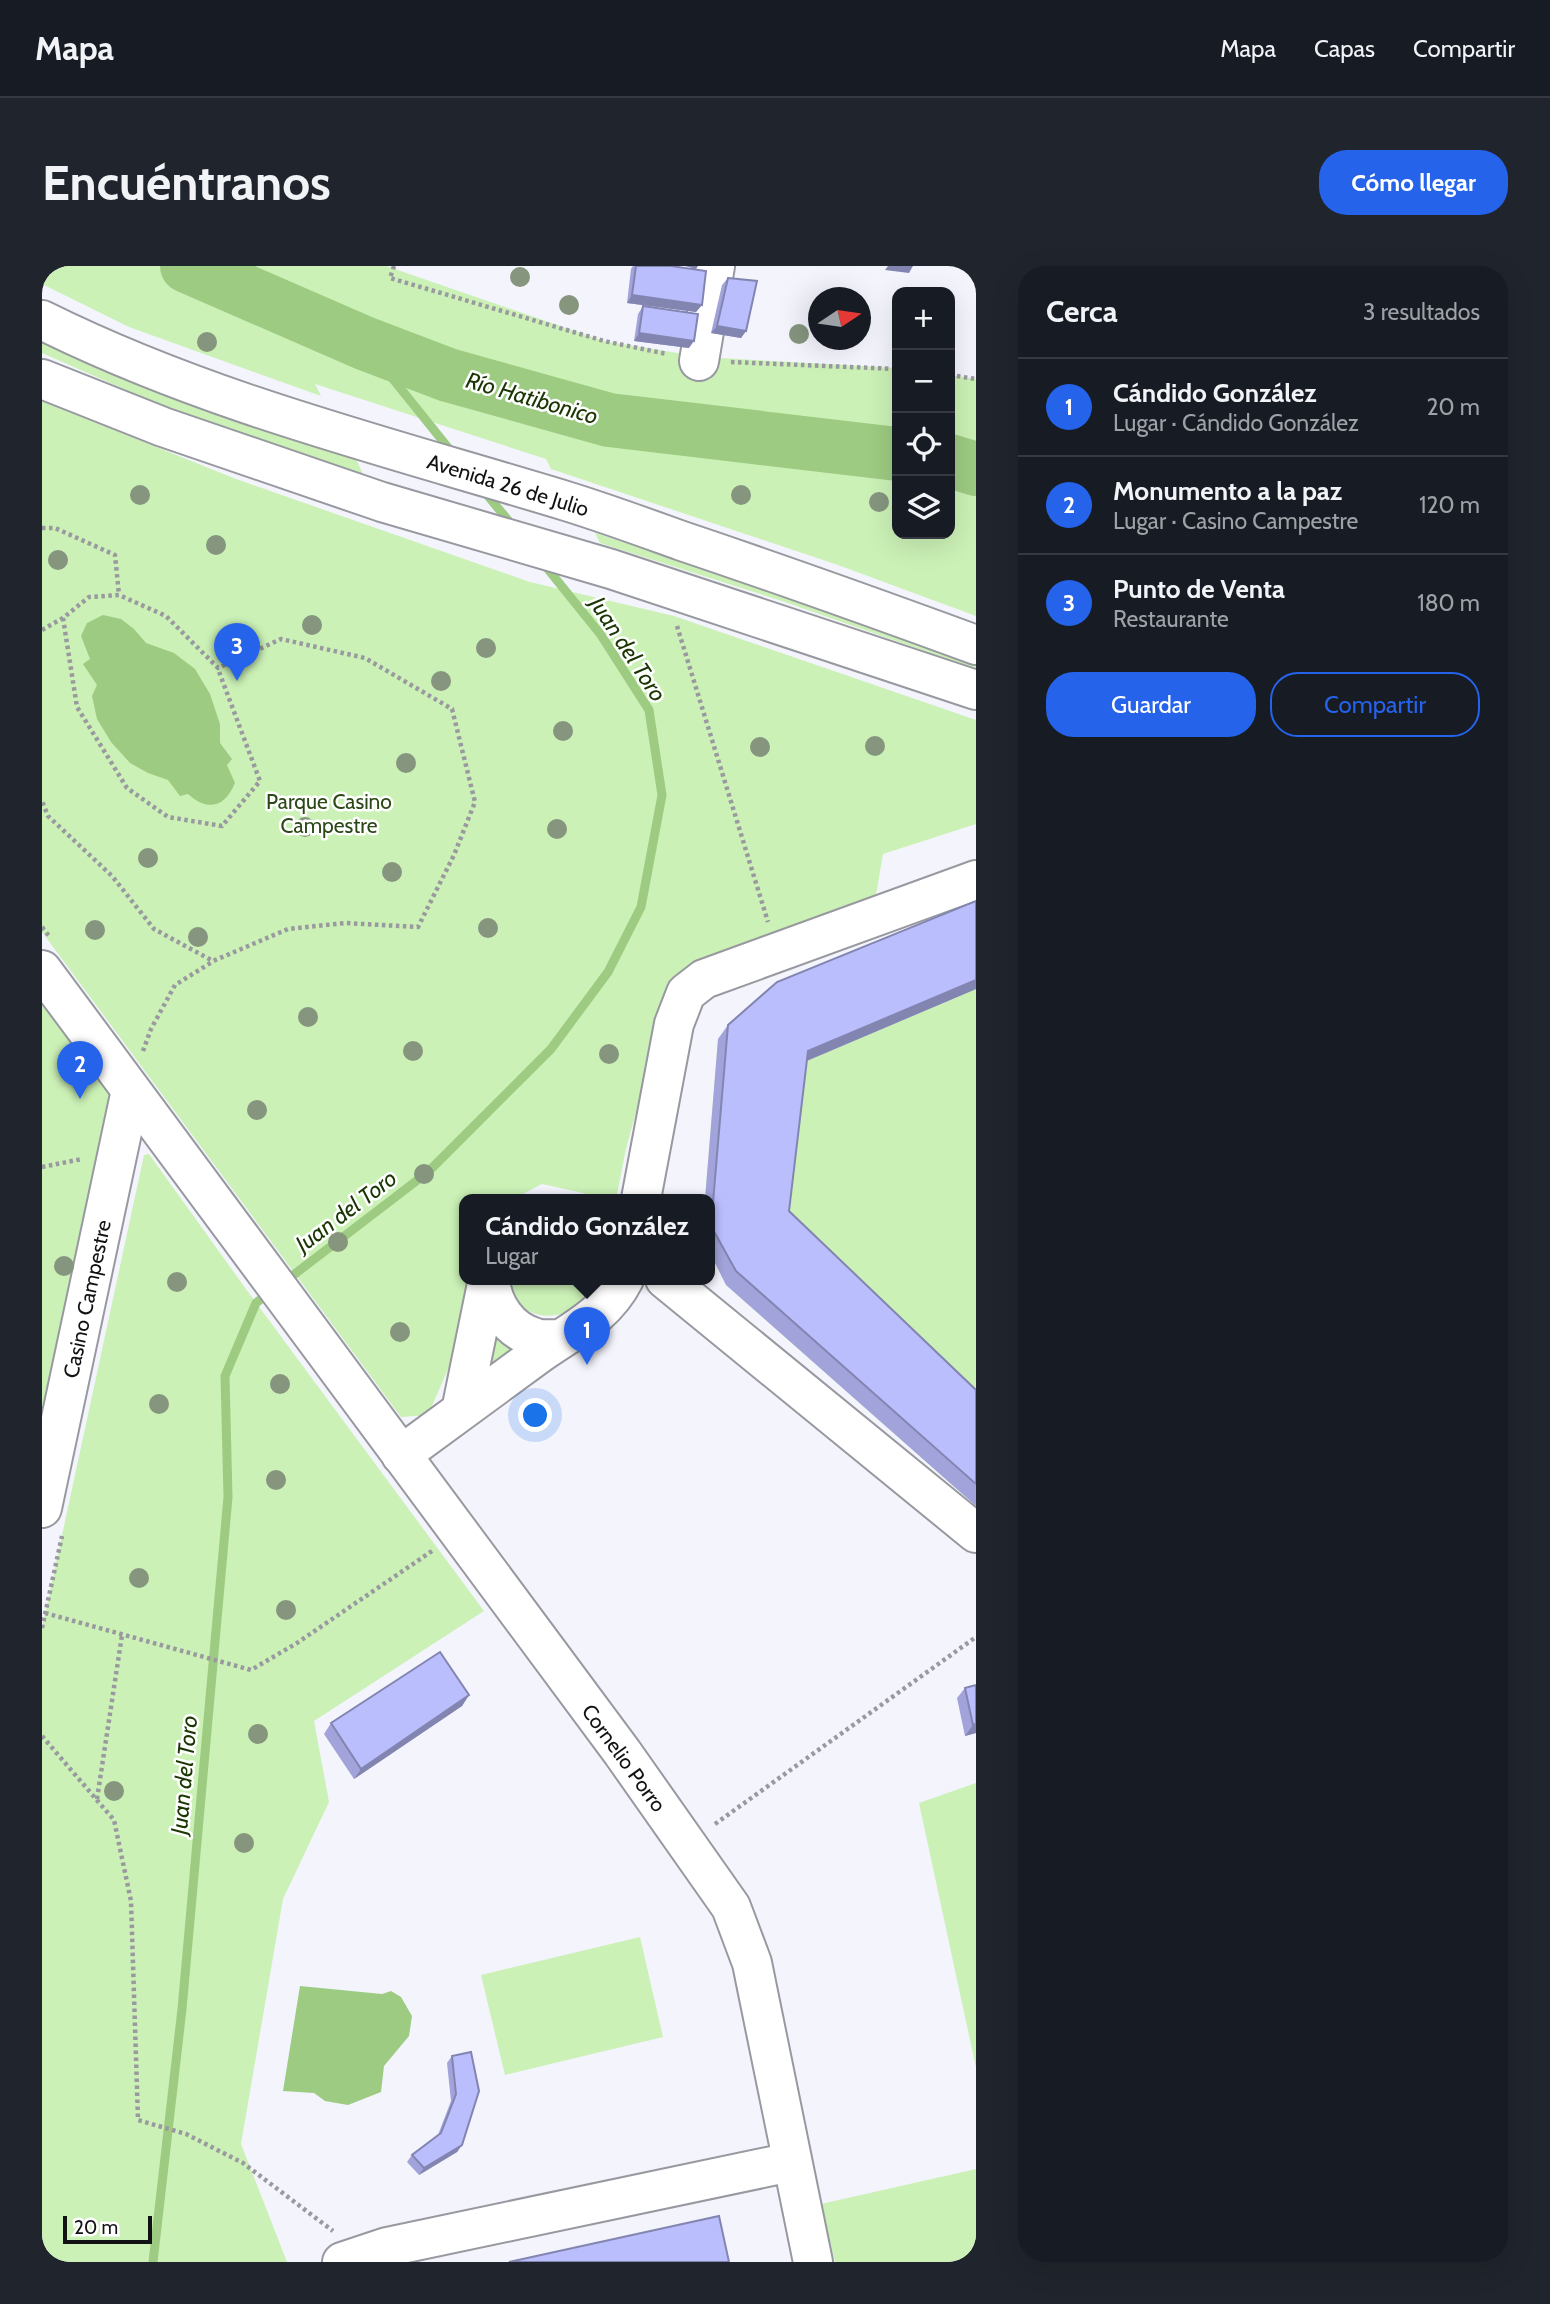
<!DOCTYPE html>
<html lang="es">
<meta charset="utf-8">
<style>
body{margin:0;font-family:Cabin,sans-serif;background:#20242c;color:#f1f3f6}
.controls{position:absolute;right:21px;top:21px;display:grid;overflow:hidden;border-radius:14px;box-shadow:0 7px 28px #0002}
.controls button{width:63px;height:63px;display:grid;place-items:center;padding:0;border:0;border-bottom:2px solid #363941;background:#171b24;color:#f1f3f6;font:35px sans-serif}
.compass{position:absolute;left:766px;top:21px;width:63px;height:63px;border-radius:50%;background:#171b24;box-shadow:0 7px 28px #0002;rotate:77deg}
.scale{position:absolute;left:21px;bottom:18px;width:89px;box-sizing:border-box;padding-left:7px;border:4px solid #121215;border-top:0;font-size:19px;line-height:24px;white-space:nowrap;color:#121215;-webkit-text-stroke:5px #fff;paint-order:stroke}
.you{position:absolute;left:494px;top:1150px;width:24px;height:24px;margin:-18px;border:5px solid #fff;border-radius:50%;background:#1a73e8;box-shadow:0 0 0 10px #1a73e833}
.badge{display:grid;place-items:center;width:46px;height:46px;border-radius:50%;background:#2563eb;color:#fff;font-size:23px;font-weight:700}
.pin{position:absolute;translate:-50% -58px;filter:drop-shadow(0 2px 4px #0008)}
.pin::after{content:'';position:absolute;top:37px;width:24px;height:21px;background:inherit;clip-path:polygon(0 0,100% 0,50% 100%)}
.popup{position:absolute;left:417px;top:928px;width:256px;height:91px;box-sizing:border-box;display:grid;place-content:center;border-radius:14px;background:#171b24;filter:drop-shadow(0 2px 5px #0005);font-size:23px;white-space:nowrap;color:#9ea1a6}
.popup b{font-size:26px;color:#f1f3f6}
.popup::after{content:'';position:absolute;left:50%;top:100%;margin-left:-14px;border:14px solid transparent;border-top-color:#171b24}
.list{margin:0;padding:0;list-style:none}
h2{display:flex;justify-content:space-between;align-items:center;height:91px;margin:0;padding:0 28px;font-size:30px}
h2 small{font-size:23px;font-weight:400;color:#9ea1a6}
.list li{display:grid;grid-template-columns:46px 1fr auto;gap:21px;align-items:center;box-sizing:border-box;height:98px;padding:0 28px;border-top:2px solid #363941}
.list b{display:block;font-size:26px;white-space:nowrap}
.list p{margin:0;font-size:23px;white-space:nowrap;color:#9ea1a6}
.list em{font-size:23px;font-style:normal;color:#9ea1a6}
.actions{display:flex;gap:14px;padding:21px 28px}
.actions a{flex:1;padding:16px 0;border:2px solid #2563eb;border-radius:28px;text-align:center;font-size:24px;color:#2563eb}
.actions .main{background:#2563eb;color:#fff}
.icon{flex:none;width:38px;height:38px;fill:none;stroke:currentColor;stroke-width:2;stroke-linecap:round;stroke-linejoin:round}
.map{position:relative;flex:none;width:934px;height:1996px;overflow:hidden;border-radius:28px}
header{display:flex;align-items:center;gap:42px;box-sizing:border-box;height:98px;padding:0 35px;background:#171b24;border-bottom:2px solid #363941}
header strong{font-size:33px}
nav{display:flex;gap:38px;margin-inline-start:auto;font-size:24px}
.intro{display:flex;align-items:center;justify-content:space-between;box-sizing:border-box;height:168px;padding:0 42px}
h1{margin:0;font-size:49px}
.button{padding:18px 32px;border-radius:28px;background:#2563eb;color:#fff;font-size:24px;font-weight:700}
main{display:flex;gap:42px;padding:0 42px}
aside{flex:1;background:#171b24;border-radius:28px;box-shadow:0 7px 28px #0002}
.map>svg:first-child{display:block}
.green{fill:#cbf1b6}
.water{fill:#9dcb82}
.lines{fill:none;stroke-linecap:round;stroke-linejoin:round}
.stream{stroke:#9dcb82;stroke-width:9}
.river{stroke:#9dcb82;stroke-width:54}
.minor-casing{stroke:#9899a0;stroke-width:42}
.major-casing{stroke:#9899a0;stroke-width:42}
.path{stroke:#99999f;stroke-width:4.5;stroke-dasharray:3.5 3.5;stroke-linecap:butt}
.minor{stroke:#fff;stroke-width:38}
.major{stroke:#fff;stroke-width:38}
.tree{fill:#85957e}
.wall{fill:#a1a3da}
.shaded-wall{fill:#8385b1}
.building{fill:#bbbefd;stroke:#8385b1;stroke-width:2}
.labels{text-anchor:middle;dominant-baseline:central;stroke-width:5;stroke-linejoin:round;paint-order:stroke}
.street-label{font-size:21px;fill:#121215;stroke:#fff}
.park-label{font-size:21px;fill:#2b4816;stroke:#fff}
.water-label{font-size:23px;font-style:italic;fill:#1a3602;stroke:#fff}
</style>
<header>
<strong>Mapa</strong>
<nav><a>Mapa</a><a>Capas</a><a>Compartir</a></nav>
</header>
<div class="intro"><h1>Encuéntranos</h1><a class="button">Cómo llegar</a></div>
<main>
<div class="map">
<svg width="934" height="1996" viewBox="0 0 934 1996">
<rect width="100%" height="100%" fill="#f4f4fd"/>
<path class="green" d="M0 0H344L562 75 660 91 855 102V268H908V109L934 113V350L796 299 509 203 504 193 273 118 279 130 87 61 0 18Z
M0 75 107 122 314 193 321 208 109 135 0 87Z
M0 135 194 213 488 316 632 350 934 454V558L841 588 832 640 727 672 630 714 584 883 574 933H558L541 927 500 918 471 933H422V1013H432L421 1069 386 1149 359 1151 0 666Z
M553 267 743 328 934 396V403L740 335 558 277Z
M934 645V1240L684 1019 668 933H663L676 773 726 729Z
M0 737 73 833 0 1158Z
M107 888 201 1019 442 1345 272 1455 287 1536 241 1633 199 1878 245 1996H0V1362L102 889Z
M461 1013H553C545 1048 501 1062 475 1037 468 1031 465 1021 461 1013Z
M452 1061 479 1089 441 1115Z
M934 1517V1802L877 1537Z
M598 1671 621 1771 463 1809 439 1709Z
M934 1903V1996H793L779 1938Z"/>
<path class="water" d="M61 349 79 353 92 363 104 377 132 387 153 403 168 428 178 458V477L190 493 185 499 193 517C183 541 166 546 146 528L138 530 126 514 106 507 88 497 69 476 55 453 50 430 55 419 41 398 48 393 39 370 45 357Z
M258 1720 340 1728 349 1725 359 1731 370 1750 367 1770 342 1800 339 1826 306 1839 283 1835 272 1827 241 1825Z"/>
<g class="lines">
<path class="stream" d="M322 77 412 189
M441 224 470 259
M241 1017 386 906 509 783 566 706 599 641 620 529 607 444 559 369 501 297
M111 1996 140 1743 186 1231 183 1110 214 1037 227 1027"/>
<path class="river" d="M145 0 322 77 406 109 567 154 855 188
M908 195 934 203"/>
<defs>
<path id="minor" d="M657 95 673 0
M0 704 580 1486 689 1641 710 1697 771 1996
M599 933 632 758 644 727 662 713 934 614
M448 1013C450 1039 467 1065 494 1072 500 1074 510 1073 517 1073
M623 1013 934 1267
M419 1145 446 1013
M359 1189C404 1156 449 1123 494 1090 528 1065 562 1052 582 1013
M0 1242 89 824
M300 1996 345 1981 749 1896"/>
<path id="major" d="M0 54C167 137 347 181 524 235 563 247 601 261 640 275 738 308 836 343 934 379
M0 113 121 161 340 236 569 303 934 424"/>
</defs>
<use href="#minor" class="minor-casing"/>
<use href="#major" class="major-casing"/>
<path class="path" d="M352 0 348 12 562 75 625 88
M689 96 855 103
M908 109 934 113
M0 262H13L73 289 77 329
M21 352 35 441 85 522 126 551 180 560 218 515 176 403
M635 360 726 656
M0 364 21 352 47 331 77 329 124 350 176 402 239 373 323 392 410 443 433 536 412 589 376 661 303 657 246 663 171 695 112 663 70 610 6 550 0 535
M0 661 7 670
M101 785 109 763 133 719 170 696
M0 901 40 893
M3 1347 209 1404 255 1377 390 1285
M0 1362 20 1270
M0 1470 72 1554 89 1635 96 1854 144 1868 201 1897 291 1965
M55 1533 80 1369
M673 1558 934 1371"/>
<use href="#minor" class="minor"/>
<use href="#major" class="major"/>
</g>
<g class="tree">
<circle cx="478" cy="11" r="10"/>
<circle cx="527" cy="39" r="10"/>
<circle cx="757" cy="68" r="10"/>
<circle cx="165" cy="76" r="10"/>
<circle cx="98" cy="229" r="10"/>
<circle cx="699" cy="229" r="10"/>
<circle cx="837" cy="236" r="10"/>
<circle cx="174" cy="279" r="10"/>
<circle cx="16" cy="294" r="10"/>
<circle cx="270" cy="359" r="10"/>
<circle cx="444" cy="382" r="10"/>
<circle cx="399" cy="415" r="10"/>
<circle cx="521" cy="465" r="10"/>
<circle cx="833" cy="480" r="10"/>
<circle cx="718" cy="481" r="10"/>
<circle cx="364" cy="497" r="10"/>
<circle cx="263" cy="561" r="10"/>
<circle cx="515" cy="563" r="10"/>
<circle cx="106" cy="592" r="10"/>
<circle cx="350" cy="606" r="10"/>
<circle cx="446" cy="662" r="10"/>
<circle cx="53" cy="664" r="10"/>
<circle cx="156" cy="671" r="10"/>
<circle cx="266" cy="751" r="10"/>
<circle cx="371" cy="785" r="10"/>
<circle cx="567" cy="788" r="10"/>
<circle cx="215" cy="844" r="10"/>
<circle cx="382" cy="908" r="10"/>
<circle cx="296" cy="976" r="10"/>
<circle cx="22" cy="1000" r="10"/>
<circle cx="135" cy="1016" r="10"/>
<circle cx="358" cy="1066" r="10"/>
<circle cx="238" cy="1118" r="10"/>
<circle cx="117" cy="1138" r="10"/>
<circle cx="234" cy="1214" r="10"/>
<circle cx="97" cy="1312" r="10"/>
<circle cx="244" cy="1344" r="10"/>
<circle cx="216" cy="1468" r="10"/>
<circle cx="72" cy="1525" r="10"/>
<circle cx="202" cy="1577" r="10"/>
</g>
<path class="wall" d="M591 0H629L660 39 654 46 585 37 589 3Z
M686 12 704 65 699 72 669 67 680 19Z
M601 40 647 82 592 75 596 48Z
M934 723 765 795 747 945 934 1124V1240L684 1019 668 987V933H663L676 773 686 759Z
M923 1422 934 1467 923 1470 915 1432Z
M427 1429 420 1440 312 1513 282 1468 289 1457Z
M410 1790 420 1879 415 1886 377 1909 365 1896 370 1889 396 1869 409 1835 405 1797Z"/>
<path class="shaded-wall" d="M643 0H656L654 3Z
M846 0H871L867 7 843 4Z
M590 29 660 39 654 46 585 37Z
M675 60 704 65 699 72 669 67Z
M597 67 652 75 647 82 592 75Z
M934 714V723L757 798 766 785Z
M427 1429 420 1440 312 1513 319 1503Z
M934 1458V1467L923 1470 931 1459Z
M420 1879 415 1886 377 1909 382 1902Z"/>
<path class="building" d="M594 0H629L664 5 660 39 590 29Z
M686 12 715 15 704 65 675 60Z
M601 40 656 48 652 75 597 67Z
M934 635V714L766 785 747 945 934 1124V1218L694 1005 669 960 686 759 735 716Z
M398 1386 427 1429 319 1503 289 1457Z
M934 1419V1458L931 1459 923 1422Z
M429 1786 437 1825 420 1879 382 1902 370 1889 399 1867 414 1828 410 1790Z
M677 1950 687 1996H467Z"/>
<g class="labels">
<g class="street-label">
<text transform="translate(466 219) rotate(17)">Avenida 26 de Julio</text>
<text transform="translate(45 1033) rotate(-78)">Casino Campestre</text>
<text transform="translate(582 1492) rotate(54)">Cornelio Porro</text>
</g>
<g class="park-label">
<text x="287" y="535">Parque Casino<tspan x="287" dy="24">Campestre</tspan></text>
</g>
<g class="water-label">
<text transform="translate(490 132) rotate(16)">Río Hatibonico</text>
<text transform="translate(586 383) rotate(57)">Juan del Toro</text>
<text transform="translate(304 945) rotate(-37)">Juan del Toro</text>
<text transform="translate(142 1509) rotate(-85)">Juan del Toro</text>
</g>
</g>
</svg>
<div class="controls">
<button>+</button>
<button>−</button>
<button><svg class="icon" aria-label="locate" viewBox="0 0 24 24"><circle cx="12" cy="12" r="6"/><path d="M12 2v4M12 18v4M2 12h4M18 12h4"/></svg></button>
<button><svg class="icon" aria-label="layers" viewBox="0 0 24 24"><path d="M12 4l9 5-9 5-9-5zM3 14l9 5 9-5"/></svg></button>
</div>
<svg class="compass" viewBox="-18 -18 36 36"><path d="M0-13l5 13h-10z" fill="#e53935"/><path d="M0 13l5-13h-10z" fill="#9ea1a6"/></svg>
<div class="scale">20 m</div>
<div class="you"></div>
<div class="pin badge" style="left:545px;top:1099px">1</div>
<div class="popup"><b>Cándido González</b>Lugar</div>
<div class="pin badge" style="left:38px;top:833px">2</div>
<div class="pin badge" style="left:195px;top:415px">3</div>
</div>
<aside>
<h2>Cerca<small>3 resultados</small></h2>
<ul class="list">
<li><span class="badge">1</span><div><b>Cándido González</b><p>Lugar · Cándido González</p></div><em>20 m</em></li>
<li><span class="badge">2</span><div><b>Monumento a la paz</b><p>Lugar · Casino Campestre</p></div><em>120 m</em></li>
<li><span class="badge">3</span><div><b>Punto de Venta</b><p>Restaurante</p></div><em>180 m</em></li>
</ul>
<div class="actions"><a class="main">Guardar</a><a>Compartir</a></div>
</aside>
</main>
